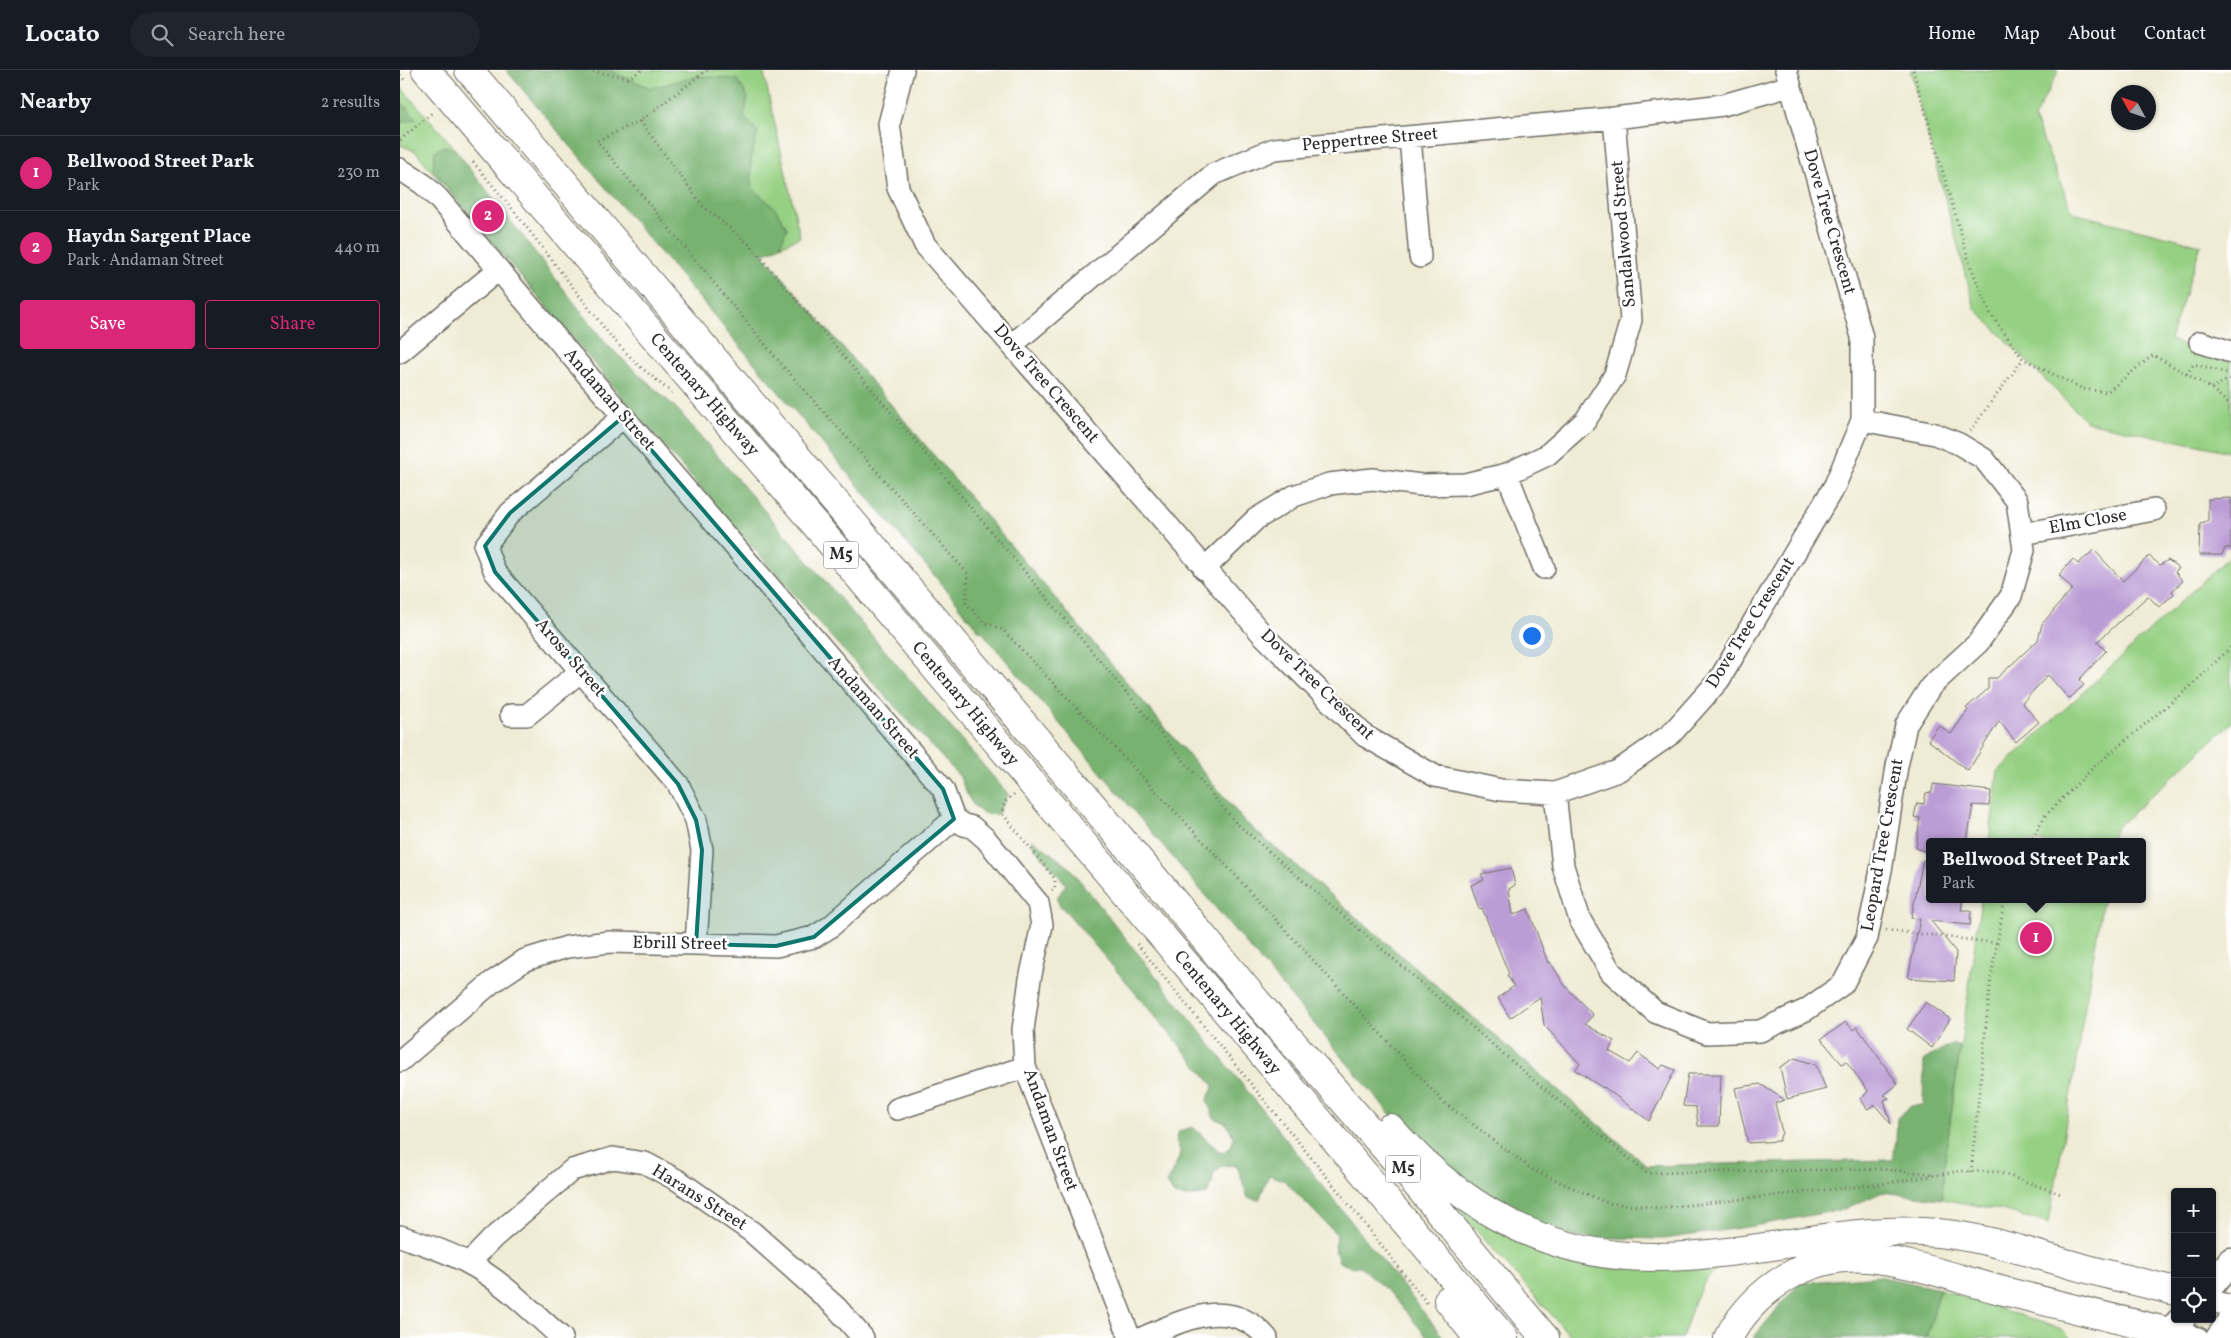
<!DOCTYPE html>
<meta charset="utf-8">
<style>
body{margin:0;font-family:Vollkorn,serif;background:#20242c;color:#f1f3f6}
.controls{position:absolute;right:15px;bottom:15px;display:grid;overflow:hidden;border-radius:5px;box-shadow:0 1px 4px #0004}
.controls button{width:45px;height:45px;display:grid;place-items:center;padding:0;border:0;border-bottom:1px solid #363941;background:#171b24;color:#f1f3f6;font:25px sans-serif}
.compass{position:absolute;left:1711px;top:15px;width:45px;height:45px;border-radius:50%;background:#171b24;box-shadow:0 1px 4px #0004;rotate:310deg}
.you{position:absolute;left:1131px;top:565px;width:18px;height:18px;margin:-12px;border:4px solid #fff;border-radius:50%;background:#1a73e8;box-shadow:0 0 0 8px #1a73e833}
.badge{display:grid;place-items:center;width:32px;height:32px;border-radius:50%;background:#db2777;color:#fff;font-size:16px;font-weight:700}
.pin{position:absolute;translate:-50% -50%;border:2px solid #fff;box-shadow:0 1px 5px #0006}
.popup{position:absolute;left:1526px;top:768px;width:220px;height:65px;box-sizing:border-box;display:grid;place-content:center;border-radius:5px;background:#171b24;filter:drop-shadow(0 1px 4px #0005);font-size:16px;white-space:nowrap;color:#9ea1a6}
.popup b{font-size:19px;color:#f1f3f6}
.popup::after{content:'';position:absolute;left:50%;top:100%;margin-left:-10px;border:10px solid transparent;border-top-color:#171b24}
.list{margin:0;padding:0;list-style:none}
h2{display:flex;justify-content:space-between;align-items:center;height:65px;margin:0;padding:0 20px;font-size:21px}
h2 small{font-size:16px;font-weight:400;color:#9ea1a6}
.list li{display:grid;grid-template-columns:32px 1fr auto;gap:15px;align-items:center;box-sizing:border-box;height:75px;padding:0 20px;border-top:1px solid #363941}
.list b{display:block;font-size:19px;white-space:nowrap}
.list p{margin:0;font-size:16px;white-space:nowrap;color:#9ea1a6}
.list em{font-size:16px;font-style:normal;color:#9ea1a6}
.actions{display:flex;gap:10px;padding:15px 20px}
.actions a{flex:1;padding:11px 0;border:1px solid #db2777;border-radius:5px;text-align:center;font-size:18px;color:#db2777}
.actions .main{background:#db2777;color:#fff}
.icon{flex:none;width:28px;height:28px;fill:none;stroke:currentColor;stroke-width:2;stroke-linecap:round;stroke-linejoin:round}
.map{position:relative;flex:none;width:1831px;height:1268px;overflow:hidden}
header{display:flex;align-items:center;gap:30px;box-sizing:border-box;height:70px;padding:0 25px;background:#171b24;border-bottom:1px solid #363941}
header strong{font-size:24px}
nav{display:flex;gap:28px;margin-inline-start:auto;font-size:18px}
.search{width:350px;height:45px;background:#20242c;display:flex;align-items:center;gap:12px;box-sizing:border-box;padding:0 18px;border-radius:28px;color:#9ea1a6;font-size:19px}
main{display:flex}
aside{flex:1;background:#171b24}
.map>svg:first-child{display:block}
.green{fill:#96d083;stroke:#607e57}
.forest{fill:#78b271;stroke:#526e4e}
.building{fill:#bb9dd5}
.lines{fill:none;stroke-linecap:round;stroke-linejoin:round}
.minor-casing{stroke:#706e66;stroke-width:24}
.major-casing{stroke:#706e66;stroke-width:29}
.highway-casing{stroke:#706e66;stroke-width:30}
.path{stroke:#706e66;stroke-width:3;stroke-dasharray:1 4;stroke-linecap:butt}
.minor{stroke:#fff;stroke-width:21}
.major{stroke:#fff;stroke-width:26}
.highway{stroke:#fff;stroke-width:28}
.marked{fill:#0f766e;fill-opacity:0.2;stroke:#0f766e;stroke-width:4;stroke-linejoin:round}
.labels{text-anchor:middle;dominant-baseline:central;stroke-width:5;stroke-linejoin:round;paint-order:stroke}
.shield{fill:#fff;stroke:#6b6b6b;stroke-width:1}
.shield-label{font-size:16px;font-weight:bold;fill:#2b2b2b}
.street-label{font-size:18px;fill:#2b2b2b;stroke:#fff}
</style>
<header>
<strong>Locato</strong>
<div class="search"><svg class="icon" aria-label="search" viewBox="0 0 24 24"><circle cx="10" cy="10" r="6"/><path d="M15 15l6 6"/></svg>Search here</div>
<nav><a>Home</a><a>Map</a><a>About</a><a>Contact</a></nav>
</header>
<main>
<aside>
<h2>Nearby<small>2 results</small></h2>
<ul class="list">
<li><span class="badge">1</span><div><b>Bellwood Street Park</b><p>Park</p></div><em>230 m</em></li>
<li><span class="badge">2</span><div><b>Haydn Sargent Place</b><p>Park · Andaman Street</p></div><em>440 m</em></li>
</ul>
<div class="actions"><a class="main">Save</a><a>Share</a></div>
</aside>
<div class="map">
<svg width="1831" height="1268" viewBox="0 0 1831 1268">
<rect width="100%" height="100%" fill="#fff"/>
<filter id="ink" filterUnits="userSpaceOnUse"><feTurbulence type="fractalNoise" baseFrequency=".02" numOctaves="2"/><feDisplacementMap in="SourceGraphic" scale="10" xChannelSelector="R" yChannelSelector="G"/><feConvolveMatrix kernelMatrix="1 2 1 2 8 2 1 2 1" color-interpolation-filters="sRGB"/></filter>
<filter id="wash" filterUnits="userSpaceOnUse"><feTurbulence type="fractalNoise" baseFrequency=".0096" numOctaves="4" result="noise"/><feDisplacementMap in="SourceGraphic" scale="20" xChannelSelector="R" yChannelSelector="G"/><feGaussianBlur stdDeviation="1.12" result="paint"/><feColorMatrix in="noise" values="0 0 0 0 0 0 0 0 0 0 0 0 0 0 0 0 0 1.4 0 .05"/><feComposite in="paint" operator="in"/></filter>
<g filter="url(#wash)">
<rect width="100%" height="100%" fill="#efebd4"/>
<path class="green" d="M118 0H363L400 167 363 184 846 753 1247 1096 1545 1089 1581 829H1703L1649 1154 1606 1141 1542 1129 1483 1122 1249 1145 599 566 579 561 558 536 562 521Z
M1510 0H1659L1634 48 1673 143 1801 175 1770 270 1831 290V382L1687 352 1575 239Z
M0 16 46 68 207 275 278 340 249 359 15 81 0 75Z
M1831 485V653L1714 760 1712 772H1589L1598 701Z
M1045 1125 1124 1172 1326 1190 1305 1211 1295 1230 1282 1268H1172Z
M1540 1219 1662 1259 1671 1268H1527Z"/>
<path class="forest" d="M106 0H208L251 18 298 6 337 9 348 27 344 47 358 62 351 87 352 118 375 138 387 158 380 176 363 184 846 753 1247 1096 1492 1090 1496 1071 1497 1048 1511 1036 1523 1035 1524 990 1553 973 1560 977 1545 1089 1542 1129 1483 1122 1444 1139 1354 1156 1264 1169 1173 1167 1103 1140 1050 1106 1003 1059Z
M0 30 16 49 0 53Z
M45 76 55 79 207 275 278 340 608 724 597 745C593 744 585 745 581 742 570 735 564 718 560 707L434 570 249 359 33 101 35 81Z
M632 769 669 797 1044 1268H1028L991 1224 959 1196 951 1197 939 1192 934 1176 937 1165 885 1111 869 1105 859 1130 848 1128 837 1095 822 1096 814 1102 812 1113 807 1124 787 1127 774 1125 767 1113 781 1083 776 1071 779 1061 793 1057 821 1083 831 1077 834 1068 827 1054 814 1048 807 1030 814 1016 670 846 659 835 657 828 666 814 633 776Z
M1478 1206 1540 1219 1527 1268H1353L1399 1213Z"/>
<g id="blocks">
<path class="building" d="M1831 428V478H1825L1822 485H1799L1800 454 1808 450V429Z
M1694 480 1723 511 1749 486 1760 495 1768 490 1779 498 1775 502 1783 511 1772 521 1774 524 1759 537 1748 526 1697 572 1706 581 1679 610 1684 615 1669 629 1648 605 1622 633 1639 652 1616 672 1599 651 1568 701 1528 670 1539 655 1551 664 1568 640 1566 638 1588 619V608H1597L1638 570 1642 554 1672 519 1659 505 1673 489 1678 494Z
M1533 714 1591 721 1589 736 1573 735 1567 772H1530V783L1516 778 1520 748 1514 747 1517 733 1524 734 1526 723 1532 722Z
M1523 790 1530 791V829H1563L1561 840H1571L1570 855 1531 851 1556 882 1554 911 1508 908 1520 849 1511 848Z
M1111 798 1115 815 1109 819 1113 845 1128 839 1148 893 1150 892 1165 916 1193 945 1185 954 1214 971 1209 981 1230 993 1238 983 1260 999 1263 995 1275 1000 1249 1051 1204 1017 1203 1018 1175 1000 1180 994 1144 955 1140 927 1110 948 1098 928 1114 916 1107 905 1109 904 1082 838 1079 839 1071 815 1084 810 1081 804Z
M1526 932 1550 949 1532 978 1507 959Z
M1446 952 1453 960 1457 957 1498 1014 1484 1025 1489 1028 1484 1030 1491 1054 1475 1035 1467 1039 1461 1029 1468 1021 1446 991 1442 994 1421 969Z
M1395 988 1416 995 1426 1019 1387 1029 1380 997Z
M1288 1004H1321L1319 1056H1298L1296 1037 1283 1036Z
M1360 1014 1385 1030 1375 1033 1382 1062 1379 1071 1348 1073 1335 1018Z"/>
</g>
</g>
<g filter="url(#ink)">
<use href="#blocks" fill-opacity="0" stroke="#706e66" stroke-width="1"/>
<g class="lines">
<defs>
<path id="minor" d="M503 0 489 54 498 118 525 175 863 565 965 666 1035 706 1101 720 1155 723 1218 701 1271 664 1319 610 1435 415 1462 350V267L1386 0
M1010 67 1020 187
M0 99 23 114 38 128 191 309 543 719 554 749 564 755 572 757 586 769 638 833 642 855 630 909 623 960 625 997 730 1268
M1800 272 1831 282
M613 274 814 104 874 79 1214 48 1323 35 1390 16
M0 282 98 200
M223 347 110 443 85 476 95 502 278 714 296 750 302 780 296 874
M1107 404 1144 498
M1622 464 1754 440
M804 499 856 449 894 426 929 414 973 409 1021 415 1065 414 1107 404 1147 385 1185 351 1215 305 1231 250 1214 48
M111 645H127L181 601
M1155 723 1163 796 1180 850 1211 902 1255 942 1307 963 1360 961 1406 940 1443 914 1467 868 1482 795 1497 696 1506 655 1531 616 1578 573 1611 526 1624 480 1617 431 1584 389 1559 374 1535 364 1462 350
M0 991 91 913 125 890 167 877 210 872 376 876 414 867 430 857 554 749
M497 1039 625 997
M0 1166C23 1174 47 1181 68 1193 103 1211 132 1242 162 1268
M69 1193 93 1168 172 1100 213 1088 245 1093 279 1111 352 1162 436 1237 463 1268
M1812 1231 1831 1236
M1770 1262 1798 1268
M742 1268C784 1250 830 1225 867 1268"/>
<path id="major" d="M1812 1214 1831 1191
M1764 1268 1782 1249
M1819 1268 1831 1251"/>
<path id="highway" d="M26 0 414 453 597 672 1104 1268
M69 0 761 816 857 932 1006 1102 1145 1268
M990 1058C1052 1128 1131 1179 1227 1186 1266 1189 1305 1185 1344 1180 1403 1172 1463 1159 1523 1162 1573 1164 1621 1180 1669 1194 1704 1204 1740 1212 1775 1221
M1048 1230 1078 1268
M1328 1268C1356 1218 1409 1183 1468 1188 1514 1192 1560 1210 1604 1221 1659 1235 1715 1249 1770 1262"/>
</defs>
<use href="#minor" class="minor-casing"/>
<use href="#major" class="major-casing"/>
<use href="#highway" class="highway-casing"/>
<path class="path" d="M188 0 228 8 242 0
M307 0 240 51 197 71 382 295 568 504 566 533 584 552 603 560 837 807 1043 1032 1133 1100 1207 1133 1261 1138 1489 1113 1560 1101 1598 1102 1661 1124
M1513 0 1570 195 1590 243 1623 289 1683 319 1707 322 1753 285 1811 318 1831 336
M0 5 6 12
M240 51 302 135 352 177 836 753 1136 1012 1247 1103 1480 1099 1534 1104
M0 70 32 43
M73 92 114 141 212 268 237 294 272 323
M1786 304 1794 294 1831 304
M1811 318 1831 308
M1570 361 1623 289
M614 724 605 732 602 743 655 809V818L652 820
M1630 772 1645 746 1695 696 1792 615 1831 577
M1486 860 1597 873
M737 874 944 1128 1027 1233
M1571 1102 1591 907 1605 829"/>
<use href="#minor" class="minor"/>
<use href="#major" class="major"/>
<use href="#highway" class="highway"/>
</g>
</g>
<path class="marked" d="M223 347 543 719 554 749 414 867 376 876 296 874 302 780 296 750 278 714 95 502 85 476 110 443Z"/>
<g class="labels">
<g class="shield">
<rect x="423.5" y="471.5" width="35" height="27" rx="4"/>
<rect x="985.5" y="1085.5" width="35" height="27" rx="4"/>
</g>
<g class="shield-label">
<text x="441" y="485">M5</text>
<text x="1003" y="1099">M5</text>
</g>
<g class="street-label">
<text transform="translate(970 70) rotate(-5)">Peppertree Street</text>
<text transform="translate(1429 152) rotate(74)">Dove Tree Crescent</text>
<text transform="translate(1224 164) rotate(-95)">Sandalwood Street</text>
<text transform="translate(646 314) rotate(49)">Dove Tree Crescent</text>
<text transform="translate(304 325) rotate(49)">Centenary Highway</text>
<text transform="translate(209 330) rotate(49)">Andaman Street</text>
<text transform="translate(1688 452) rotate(-10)">Elm Close</text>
<text transform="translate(1351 553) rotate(-58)">Dove Tree Crescent</text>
<text transform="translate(170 588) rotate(49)">Arosa Street</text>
<text transform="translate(917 615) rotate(44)">Dove Tree Crescent</text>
<text transform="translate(565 634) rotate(50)">Centenary Highway</text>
<text transform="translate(473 638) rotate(49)">Andaman Street</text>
<text transform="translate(1483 775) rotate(-80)">Leopard Tree Crescent</text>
<text transform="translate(280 874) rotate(1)">Ebrill Street</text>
<text transform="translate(827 943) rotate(50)">Centenary Highway</text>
<text transform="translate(650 1060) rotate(70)">Andaman Street</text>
<text transform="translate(299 1128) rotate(32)">Harans Street</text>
</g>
</g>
</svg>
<div class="controls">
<button>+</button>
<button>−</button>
<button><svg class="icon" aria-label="locate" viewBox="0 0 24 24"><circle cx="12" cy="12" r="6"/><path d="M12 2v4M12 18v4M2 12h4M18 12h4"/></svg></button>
</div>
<svg class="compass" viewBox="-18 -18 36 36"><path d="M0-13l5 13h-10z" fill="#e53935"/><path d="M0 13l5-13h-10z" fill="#9ea1a6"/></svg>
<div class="you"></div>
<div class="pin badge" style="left:1636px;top:868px">1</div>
<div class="popup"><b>Bellwood Street Park</b>Park</div>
<div class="pin badge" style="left:88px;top:146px">2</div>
</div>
</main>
